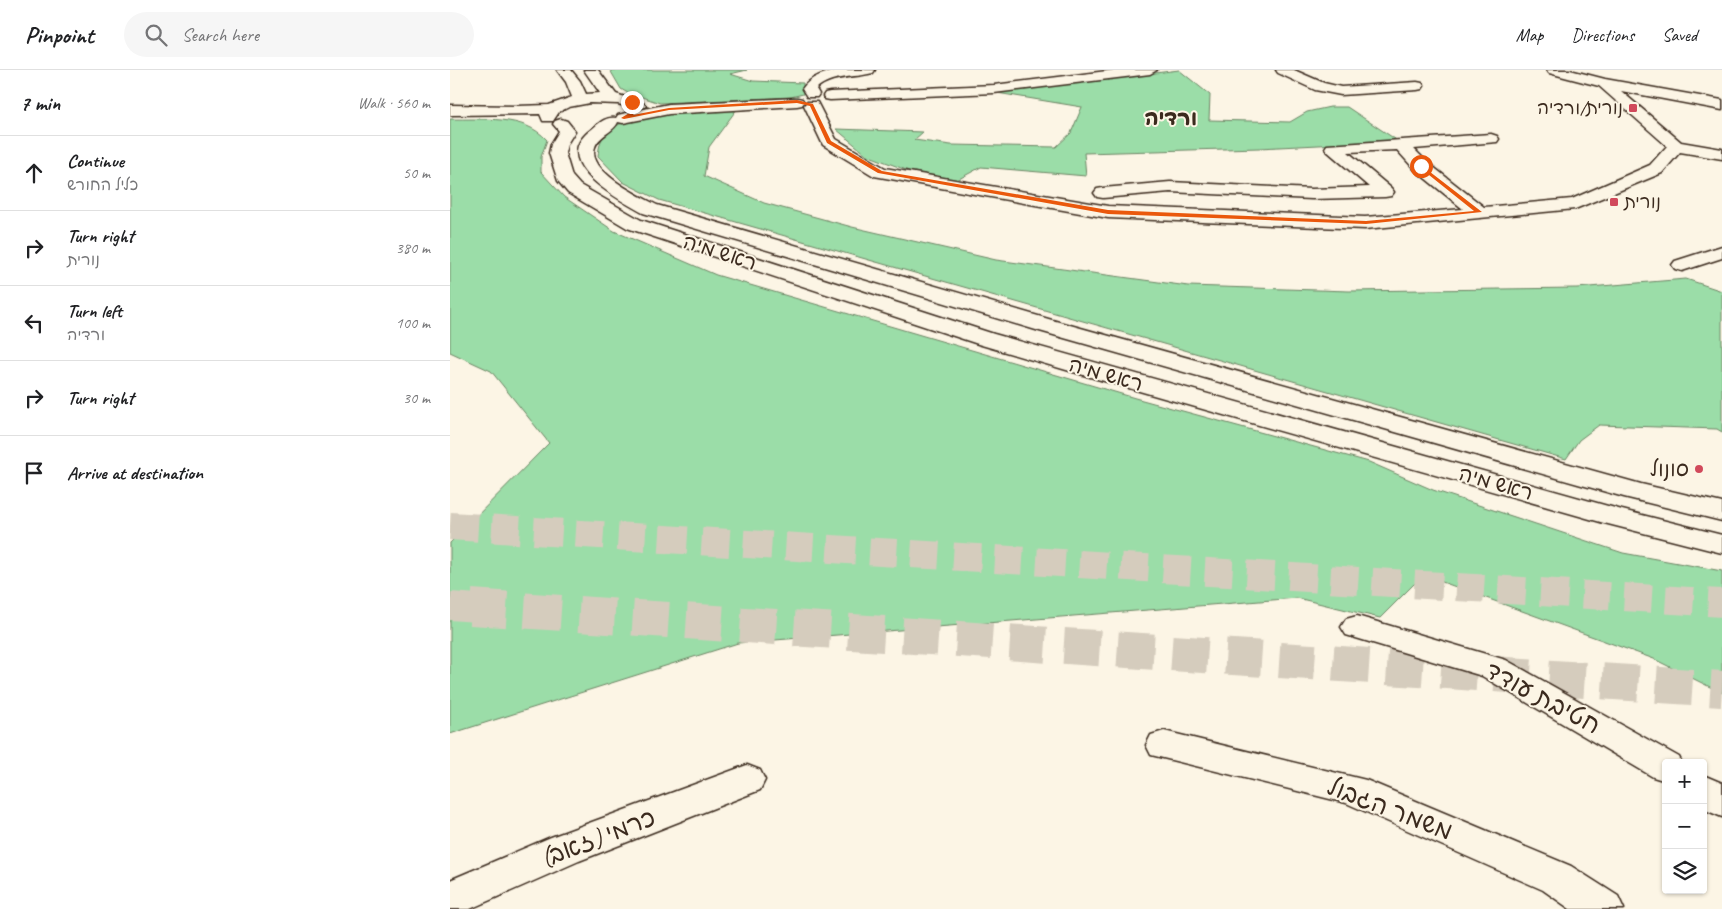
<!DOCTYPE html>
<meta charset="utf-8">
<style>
body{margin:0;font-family:Caveat,"Playpen Sans Hebrew",sans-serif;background:#f6f6f6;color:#202124}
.controls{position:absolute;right:15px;bottom:15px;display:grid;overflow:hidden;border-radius:5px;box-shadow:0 1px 4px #0004}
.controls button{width:45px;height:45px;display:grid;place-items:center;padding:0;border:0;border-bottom:1px solid #e0e0e0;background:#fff;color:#202124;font:25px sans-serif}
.stop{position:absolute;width:15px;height:15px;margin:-11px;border:4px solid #ea580c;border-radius:50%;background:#fff}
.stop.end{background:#ea580c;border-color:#fff;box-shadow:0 1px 5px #0008}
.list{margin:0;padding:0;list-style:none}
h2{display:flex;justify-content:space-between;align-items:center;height:65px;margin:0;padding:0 20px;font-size:21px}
h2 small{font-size:16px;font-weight:400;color:#757577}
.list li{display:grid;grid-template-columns:32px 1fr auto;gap:15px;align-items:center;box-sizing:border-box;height:75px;padding:0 20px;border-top:1px solid #e0e0e0}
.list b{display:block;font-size:19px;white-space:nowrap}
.list p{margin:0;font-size:16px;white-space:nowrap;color:#757577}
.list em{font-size:16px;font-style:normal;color:#757577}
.icon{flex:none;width:28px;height:28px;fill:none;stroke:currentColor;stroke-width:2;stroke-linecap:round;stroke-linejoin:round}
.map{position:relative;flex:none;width:1272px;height:839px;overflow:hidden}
header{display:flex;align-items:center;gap:30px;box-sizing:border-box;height:70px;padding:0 25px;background:#fff;border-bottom:1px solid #e0e0e0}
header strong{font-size:24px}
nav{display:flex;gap:28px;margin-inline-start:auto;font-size:18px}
.search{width:350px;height:45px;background:#f6f6f6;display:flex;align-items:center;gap:12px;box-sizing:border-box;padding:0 18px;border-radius:28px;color:#757577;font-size:19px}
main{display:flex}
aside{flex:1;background:#fff}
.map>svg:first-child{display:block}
.green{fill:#9bdda8;stroke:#6b8463}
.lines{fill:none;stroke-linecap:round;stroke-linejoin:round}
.highway-tunnel-far1{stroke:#d5ccbd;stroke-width:28;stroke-dasharray:28 14;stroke-linecap:butt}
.highway-tunnel{stroke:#d5ccbd;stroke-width:36;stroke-dasharray:36 18;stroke-linecap:butt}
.minor-casing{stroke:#3b2a1e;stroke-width:3}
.minor{fill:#fcf5e5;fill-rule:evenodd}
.route{fill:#ea580c}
.poi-dot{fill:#d1495b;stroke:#fcf5e5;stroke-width:2}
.labels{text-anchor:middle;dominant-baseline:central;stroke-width:4;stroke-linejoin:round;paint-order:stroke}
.far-poi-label{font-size:18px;fill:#3b2a1e;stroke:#fcf5e5;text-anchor:end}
.far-district-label{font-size:21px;font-weight:bold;fill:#3b2a1e;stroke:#fcf5e5}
.street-label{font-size:21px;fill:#3b2a1e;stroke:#fcf5e5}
.poi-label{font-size:21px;fill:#3b2a1e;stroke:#fcf5e5;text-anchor:end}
.near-street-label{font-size:25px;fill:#3b2a1e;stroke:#fcf5e5}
</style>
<header>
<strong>Pinpoint</strong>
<div class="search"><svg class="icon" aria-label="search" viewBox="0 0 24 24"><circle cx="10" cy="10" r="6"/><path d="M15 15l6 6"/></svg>Search here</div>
<nav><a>Map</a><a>Directions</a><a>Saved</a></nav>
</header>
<main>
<aside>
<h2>7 min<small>Walk · 560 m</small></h2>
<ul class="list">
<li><svg class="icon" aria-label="ahead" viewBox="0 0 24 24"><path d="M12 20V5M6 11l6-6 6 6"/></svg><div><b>Continue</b><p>כליל החורש</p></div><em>50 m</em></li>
<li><svg class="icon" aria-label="right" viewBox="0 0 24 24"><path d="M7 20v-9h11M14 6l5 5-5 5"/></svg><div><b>Turn right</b><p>נורית</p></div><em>380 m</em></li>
<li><svg class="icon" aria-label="left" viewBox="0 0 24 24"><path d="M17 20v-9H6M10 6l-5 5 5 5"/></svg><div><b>Turn left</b><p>ורדיה</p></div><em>100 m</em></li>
<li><svg class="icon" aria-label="right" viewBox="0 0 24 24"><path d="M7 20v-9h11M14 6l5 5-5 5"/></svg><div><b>Turn right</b></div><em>30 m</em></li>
<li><svg class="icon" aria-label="arrive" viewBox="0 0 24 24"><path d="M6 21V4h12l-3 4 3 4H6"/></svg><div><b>Arrive at destination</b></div></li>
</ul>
</aside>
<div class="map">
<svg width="1272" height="839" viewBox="0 0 1272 839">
<rect width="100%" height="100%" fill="#fcf5e5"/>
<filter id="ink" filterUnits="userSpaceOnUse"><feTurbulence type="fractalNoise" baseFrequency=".02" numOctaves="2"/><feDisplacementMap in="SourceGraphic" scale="10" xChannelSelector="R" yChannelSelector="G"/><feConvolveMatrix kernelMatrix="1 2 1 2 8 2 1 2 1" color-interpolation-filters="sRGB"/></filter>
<g filter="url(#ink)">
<path class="green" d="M160 0H297L280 4 303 11 353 13V24L341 27 210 33 176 22 171 19Z
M729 0 760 25 759 50 840 52 857 42 880 37H897L948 71 809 78 634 83 636 106 531 97 507 110 459 101 417 85 386 59 473 62 464 70 501 75 606 77 621 63 632 37 547 23Z
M287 39 259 77 254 106 314 133 402 157 546 190 738 216 899 221 1127 218 1236 209 1272 221V362L1267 359 1149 355 1129 370 1116 389 209 130 173 112 148 86C149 77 150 68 158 61 184 40 254 40 287 39Z
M0 49C32 50 74 44 97 70L91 87V102L114 127 164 161 266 205 685 328 919 392 983 420 1173 483 1272 501V623L1204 589 973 505 930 548 847 528 288 573 0 664V473L99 373 41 301 0 282Z"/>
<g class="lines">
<path class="highway-tunnel-far1" d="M0 456 1272 533
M0 536 41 539"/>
<path class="highway-tunnel" d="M21 537 1272 619"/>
<defs>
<path id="minor" d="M107 0H121L130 11 136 24 150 23 134 0H148L166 24 193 33 196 36 189 40 219 34 347 28 352 29 354 32 352 35 347 36 219 44 173 53 168 52C164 62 149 65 145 77 136 101 190 126 207 135L602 250 1191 414 1272 433V451L1174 427 586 260 193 143C169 129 96 92 142 59 149 53 156 46 166 48L168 45 188 40 168 34 140 33 119 37 109 42 103 51H93L90 44 0 45V35L67 36 99 35 122 27 116 12Z
M389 0H425L423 3C404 8 381 5 366 19L369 24 367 27H357L352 19C361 6 374 3 389 0Z
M665 0H707L700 4 544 23 380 30 375 29 373 26 375 23 380 22 544 15Z
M826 0H844L874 13 891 17 967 12 972 13 974 16 972 19 967 20 891 25 865 20 828 3Z
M1097 0H1120L1155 9 1272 30V40L1171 21 1231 72 1272 79V89L1230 82 1212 103 1125 139 915 159 658 148 424 106 373 75 354 35 357 32H367L386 69 435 98 658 136 915 147 1013 139 965 100 947 80 898 82 941 118 944 122 941 126 935 127 862 129 720 122 653 128 647 127 644 123 647 119 653 118 720 112 862 119 919 117 877 81 875 78 877 75 1041 64 1047 66 1049 69 1047 72 964 79 977 92 1034 137 1122 129 1200 95 1217 76 1149 16 1099 3Z
M111 49 117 51 125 61 117 74 115 83 122 106 130 115 191 150 544 264 1172 440 1272 465V483L1154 453 647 309 528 274 177 158 118 123 108 111 99 83 101 74 109 61 103 54 105 51Z
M1272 176V188L1232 201 1225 199 1222 195 1225 191Z
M907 546 1056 590 1229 687 1232 693H1216V711L1203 707 1032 606 896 565 891 557 896 549Z
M714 661 916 710 1121 796 1168 826 1174 839H1120L1093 820 896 733 701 685 696 675 701 665Z
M297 695 310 700 315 710 310 720 129 791 20 839H0V810L101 767Z
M1253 705 1272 713V747L1253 739Z"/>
</defs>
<use href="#minor" class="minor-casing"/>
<use href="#minor" class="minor"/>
</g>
</g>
<path class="route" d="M347 30 363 34 381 71 432 101 658 140 916 151 1024 141 969 97 971 95 1032 142 916 154 658 144 428 103 377 73 360 36 347 33 219 40 174 49 171 48 181 42 185 36 180 32 182 31 190 36 183 45 219 38Z"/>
<g class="poi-dot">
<rect x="1178" y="33" width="10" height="10" rx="2.5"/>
<rect x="1159" y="127" width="10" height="10" rx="2.5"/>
<circle cx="1249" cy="399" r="5"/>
</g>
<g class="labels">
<g class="far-poi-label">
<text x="1173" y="38">נורית/ורדיה</text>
<text x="1174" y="132" text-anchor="start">נורית</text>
</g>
<g class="far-district-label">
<text x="721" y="48">ורדיה</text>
</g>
<g class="street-label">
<text transform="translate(270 182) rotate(18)">ראש מיה</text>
<text transform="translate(656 304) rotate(16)">ראש מיה</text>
<text transform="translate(1046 413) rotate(16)">ראש מיה</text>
</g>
<g class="poi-label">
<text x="1239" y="399">סונול</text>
</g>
<g class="near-street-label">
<text transform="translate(1093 628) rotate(28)">חטיבת עודד</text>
<text transform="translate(940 739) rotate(21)">משמר הגבול</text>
<text transform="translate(148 768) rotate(-21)">כרמי (זאב)</text>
</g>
</g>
</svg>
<div class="controls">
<button>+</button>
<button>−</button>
<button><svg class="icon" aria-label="layers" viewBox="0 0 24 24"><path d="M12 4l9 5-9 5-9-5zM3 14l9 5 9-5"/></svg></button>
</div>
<div class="stop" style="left:971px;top:96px"></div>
<div class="stop end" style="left:182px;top:32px"></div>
</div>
</main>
